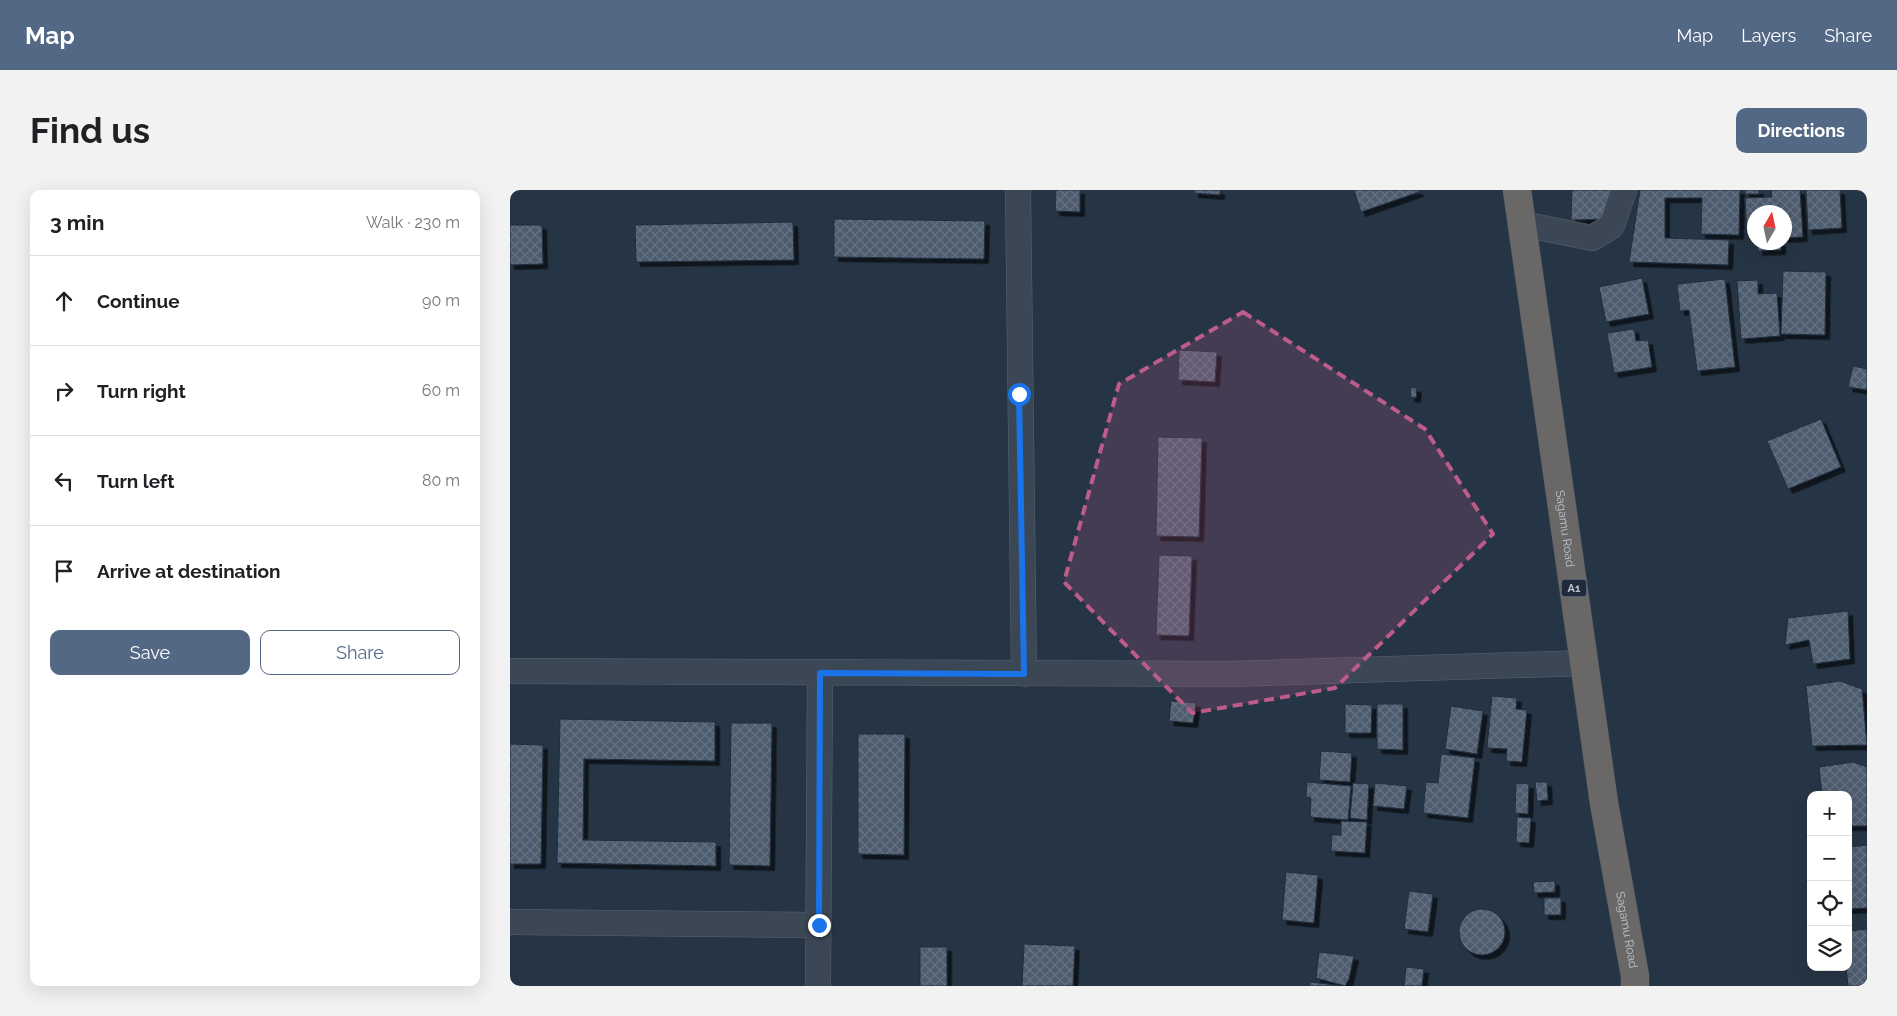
<!DOCTYPE html>
<meta charset="utf-8">
<style>
body{margin:0;font-family:Raleway,sans-serif;background:#f2f2f2;color:#202124}
.controls{position:absolute;right:15px;bottom:15px;display:grid;overflow:hidden;border-radius:10px;box-shadow:0 5px 20px #0002}
.controls button{width:45px;height:45px;display:grid;place-items:center;padding:0;border:0;border-bottom:1px solid #e0e0e0;background:#fff;color:#202124;font:25px sans-serif}
.compass{position:absolute;left:1237px;top:15px;width:45px;height:45px;border-radius:50%;background:#fff;box-shadow:0 5px 20px #0002;rotate:9deg}
.stop{position:absolute;width:15px;height:15px;margin:-11px;border:4px solid #1a73e8;border-radius:50%;background:#fff}
.stop.end{background:#1a73e8;border-color:#fff;box-shadow:0 1px 5px #0008}
.list{margin:0;padding:0;list-style:none}
h2{display:flex;justify-content:space-between;align-items:center;height:65px;margin:0;padding:0 20px;font-size:21px}
h2 small{font-size:16px;font-weight:400;color:#757577}
.list li{display:grid;grid-template-columns:32px 1fr auto;gap:15px;align-items:center;box-sizing:border-box;height:90px;padding:0 20px;border-top:1px solid #e0e0e0}
.list b{display:block;font-size:19px;white-space:nowrap}
.list em{font-size:16px;font-style:normal;color:#757577}
.actions{display:flex;gap:10px;padding:15px 20px}
.actions a{flex:1;padding:11px 0;border:1px solid #526885;border-radius:10px;text-align:center;font-size:18px;color:#526885}
.actions .main{background:#526885;color:#fff}
.icon{flex:none;width:28px;height:28px;fill:none;stroke:currentColor;stroke-width:2;stroke-linecap:round;stroke-linejoin:round}
.map{position:relative;flex:none;width:1357px;height:796px;overflow:hidden;border-radius:10px}
header{display:flex;align-items:center;gap:30px;box-sizing:border-box;height:70px;padding:0 25px;background:#526885;color:#fff}
header strong{font-size:24px}
nav{display:flex;gap:28px;margin-inline-start:auto;font-size:18px}
.intro{display:flex;align-items:center;justify-content:space-between;box-sizing:border-box;height:120px;padding:0 30px}
h1{margin:0;font-size:35px}
.button{padding:12px 22px;border-radius:10px;background:#526885;color:#fff;font-size:18px;font-weight:700}
main{display:flex;gap:30px;padding:0 30px}
aside{flex:1;background:#fff;border-radius:10px;box-shadow:0 5px 20px #0002}
.map>svg:first-child{display:block}
.building{fill:url(#building-cross-hatch);stroke:#212d3c;filter:url(#shadow)}
.lines{fill:none;stroke-linecap:round;stroke-linejoin:round}
.minor-casing{stroke:#5a6472;stroke-width:26}
.trunk-casing{stroke:#45515f;stroke-width:29}
.minor{stroke:#3b4754;stroke-width:25}
.trunk{stroke:#6a6866;stroke-width:28}
.route{stroke:#1a73e8;stroke-width:6}
.marked{fill:#be5c89;fill-opacity:0.2;stroke:#be5c89;stroke-width:4;stroke-dasharray:10 6;stroke-linejoin:round}
.labels{text-anchor:middle;dominant-baseline:central;stroke-width:4;stroke-linejoin:round;paint-order:stroke}
.shield{fill:#1f2b3a;stroke:#8b95a2;stroke-width:1}
.shield-label{font-size:11px;font-weight:bold;fill:#b9c2ce}
.street-label{font-size:12px;fill:#b9c2ce;stroke:#1f2b3a}
</style>
<header>
<strong>Map</strong>
<nav><a>Map</a><a>Layers</a><a>Share</a></nav>
</header>
<div class="intro"><h1>Find us</h1><a class="button">Directions</a></div>
<main>
<aside>
<h2>3 min<small>Walk · 230 m</small></h2>
<ul class="list">
<li><svg class="icon" aria-label="ahead" viewBox="0 0 24 24"><path d="M12 20V5M6 11l6-6 6 6"/></svg><div><b>Continue</b></div><em>90 m</em></li>
<li><svg class="icon" aria-label="right" viewBox="0 0 24 24"><path d="M7 20v-9h11M14 6l5 5-5 5"/></svg><div><b>Turn right</b></div><em>60 m</em></li>
<li><svg class="icon" aria-label="left" viewBox="0 0 24 24"><path d="M17 20v-9H6M10 6l-5 5 5 5"/></svg><div><b>Turn left</b></div><em>80 m</em></li>
<li><svg class="icon" aria-label="arrive" viewBox="0 0 24 24"><path d="M6 21V4h12l-3 4 3 4H6"/></svg><div><b>Arrive at destination</b></div></li>
</ul>
<div class="actions"><a class="main">Save</a><a>Share</a></div>
</aside>
<div class="map">
<svg width="1357" height="796" viewBox="0 0 1357 796">
<defs>
<pattern id="building-cross-hatch" width="8" height="8" patternUnits="userSpaceOnUse" patternTransform="scale(1.25)"><rect width="8" height="8" fill="#4d5c6e"/><path d="M0 0l8 8M0 8l8-8" fill="none" stroke="#657282"/></pattern>
<filter id="shadow"><feDropShadow dx="4.5" dy="4.5" stdDeviation="0" flood-color="#0009"/></filter>
</defs>
<rect width="100%" height="100%" fill="#263545"/>
<path class="building" d="M546 0H570V22L545 21Z
M684 0H710V5L684 3Z
M844 0H908L909 2 851 22Z
M1062 0H1106L1099 29 1061 30Z
M1130 0H1230L1229 45 1191 44 1192 8H1155V48L1219 50 1218 75 1119 72Z
M1235 0H1249V4H1235Z
M1261 0H1290L1293 47 1274 48V22H1244V46H1237L1235 8 1262 7Z
M1296 0H1330L1332 38 1298 40Z
M324 29 475 31 474 69 324 67Z
M283 32 284 70 126 72 125 35Z
M0 35H32L33 74 0 75Z
M1248 52H1271V60L1248 61Z
M1273 81 1316 82 1315 145 1271 144Z
M1132 88 1139 124 1096 132 1089 97Z
M1215 89 1225 177 1187 181 1179 120 1170 121 1167 94Z
M1248 90V104L1267 103 1270 146 1231 149 1227 91Z
M1124 139 1126 151 1138 150 1142 177 1104 183 1097 143Z
M669 160 707 162 705 192 668 190Z
M1343 176 1357 179V200L1338 197Z
M901 197 907 198 906 208 900 207Z
M1311 229 1331 277 1278 299 1257 251Z
M648 247 692 248 689 347 646 346Z
M649 365 682 366 679 446 646 445Z
M1338 421 1340 469 1303 474 1299 450 1275 455 1278 428Z
M1330 491 1352 499 1357 555 1302 556 1296 496Z
M982 506 1007 508 1006 519 1017 520 1012 572 996 571 997 559 977 558Z
M661 511 686 513 683 533 659 531Z
M835 514 862 515 861 543H835Z
M867 514H893V560L867 559Z
M941 516 973 521 967 564 935 559Z
M50 529 205 532V571L74 569 73 650 206 652V676L47 673Z
M221 533H262L260 676 219 675Z
M348 544H395L394 665 348 664Z
M0 554 33 555 31 674H0Z
M811 561 842 563 840 592 809 590Z
M931 564 965 568 958 628 913 623 916 592 928 593Z
M1343 572 1357 577V636H1338V605H1312L1309 577Z
M797 592 841 596 838 630 800 627 801 608 796 607Z
M1025 592H1037L1038 610 1027 611Z
M843 593 859 594 857 630 840 628Z
M865 593 897 596 894 619 863 616Z
M1006 593 1019 594 1018 624 1005 623Z
M1007 627 1021 628 1019 653 1006 652Z
M831 631 857 632 855 663 821 661 822 645H831Z
M1357 655V718L1338 719V657Z
M776 682 808 685 804 733 772 730Z
M1045 691V702L1024 703 1023 692Z
M899 701 923 704 918 742 894 739Z
M1034 708H1051V725H1034Z
M949 742a23 23 0 1 1 46 0a23 23 0 1 1-46 0Z
M1357 739V796H1338L1336 777H1338V741Z
M514 754 565 756 563 796H512Z
M410 757H437V796H410Z
M809 762 844 766 839 789 835 796 806 788Z
M896 777 914 779 912 796H894Z
M800 792 833 796H799Z"/>
<g class="lines">
<defs>
<path id="minor" d="M508 0 514 484
M1013 34 1082 48 1102 36 1114 0
M0 481 719 484 1075 473
M0 732 309 735
M308 796 310 483"/>
<g id="trunk">
<path id="s1" d="M1007 0 1094 613 1125 786V796"/>
</g>
</defs>
<use href="#minor" class="minor-casing"/>
<use href="#trunk" class="trunk-casing"/>
<use href="#minor" class="minor"/>
<use href="#trunk" class="trunk"/>
</g>
<g class="lines">
<path class="route" d="M309 735 310 483 514 484 509 204"/>
</g>
<path class="marked" d="M733 122 915 239 983 344 825 498 682 523 554 392 609 194Z"/>
<g class="labels">
<rect class="shield" x="1051.5" y="389.5" width="25" height="17" rx="4"/>
<g class="shield-label">
<text x="1064" y="398">A1</text>
</g>
<g class="street-label">
<text stroke="none"><textPath href="#s1" startOffset="342">Sagamu Road</textPath></text>
<text stroke="none"><textPath href="#s1" startOffset="748">Sagamu Road</textPath></text>
</g>
</g>
</svg>
<div class="controls">
<button>+</button>
<button>−</button>
<button><svg class="icon" aria-label="locate" viewBox="0 0 24 24"><circle cx="12" cy="12" r="6"/><path d="M12 2v4M12 18v4M2 12h4M18 12h4"/></svg></button>
<button><svg class="icon" aria-label="layers" viewBox="0 0 24 24"><path d="M12 4l9 5-9 5-9-5zM3 14l9 5 9-5"/></svg></button>
</div>
<svg class="compass" viewBox="-18 -18 36 36"><path d="M0-13l5 13h-10z" fill="#e53935"/><path d="M0 13l5-13h-10z" fill="#757577"/></svg>
<div class="stop" style="left:509px;top:204px"></div>
<div class="stop end" style="left:309px;top:735px"></div>
</div>
</main>
